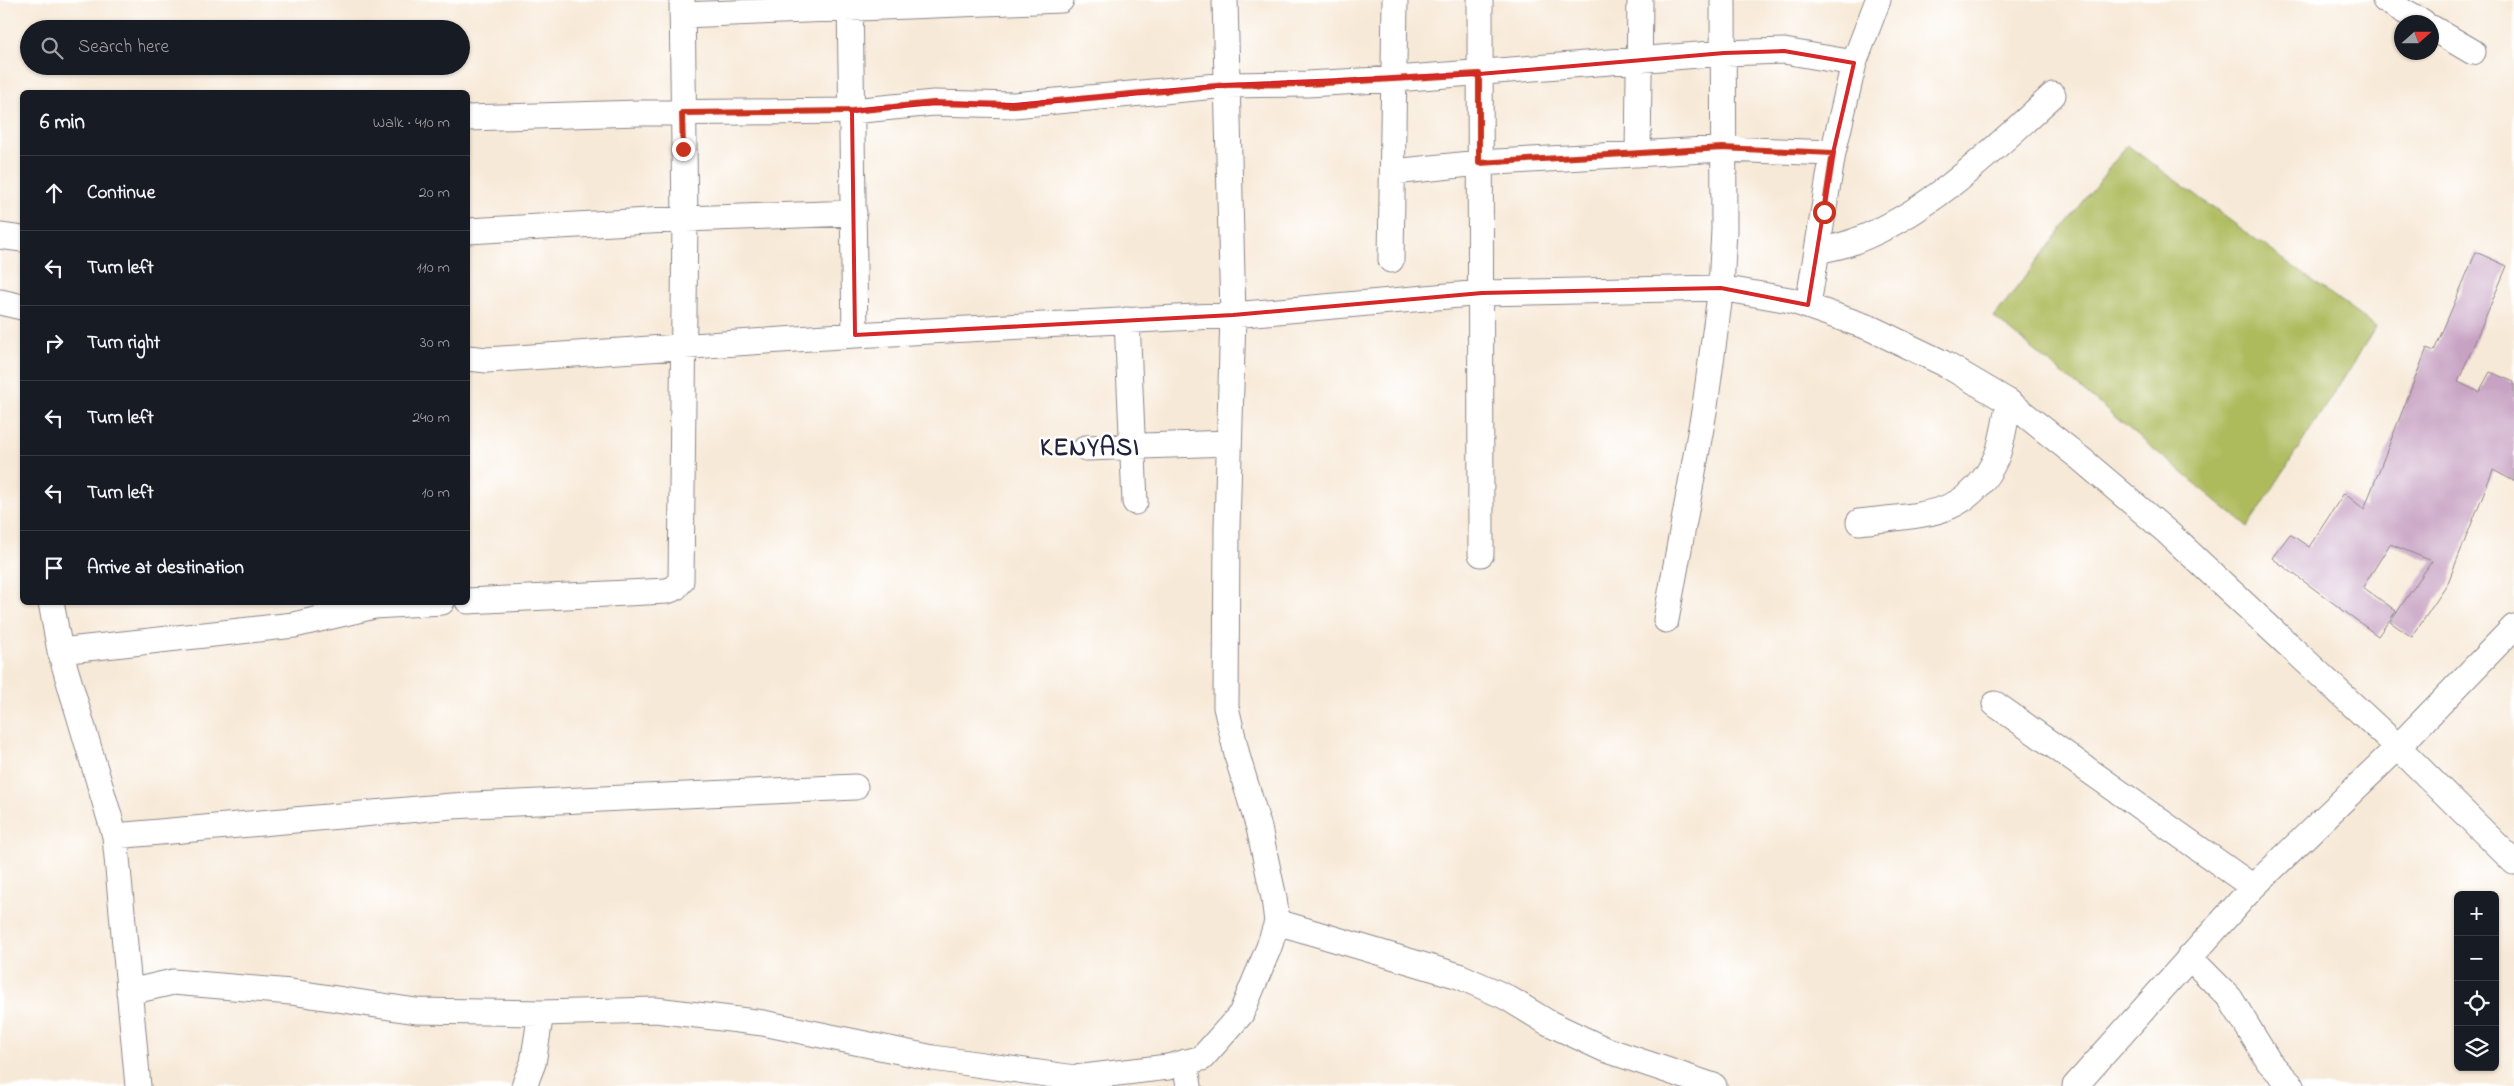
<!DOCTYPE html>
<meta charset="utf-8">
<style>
body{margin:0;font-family:"Indie Flower",sans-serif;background:#242831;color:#f1f3f6}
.controls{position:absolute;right:15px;bottom:15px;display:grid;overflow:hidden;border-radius:8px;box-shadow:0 1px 4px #0004}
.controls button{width:45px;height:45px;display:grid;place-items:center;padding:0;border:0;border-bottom:1px solid #363941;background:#171b24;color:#f1f3f6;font:25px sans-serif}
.compass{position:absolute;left:2394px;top:15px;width:45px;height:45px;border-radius:50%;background:#171b24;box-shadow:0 1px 4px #0004;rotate:69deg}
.stop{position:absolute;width:15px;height:15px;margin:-11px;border:4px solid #c8321e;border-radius:50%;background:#fff}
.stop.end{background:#c8321e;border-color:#fff;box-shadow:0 1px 5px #0008}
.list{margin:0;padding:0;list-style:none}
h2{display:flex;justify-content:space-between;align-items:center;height:65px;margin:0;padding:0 20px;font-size:21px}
h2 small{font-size:16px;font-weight:400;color:#9ea1a6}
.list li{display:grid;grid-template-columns:32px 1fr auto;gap:15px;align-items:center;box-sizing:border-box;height:75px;padding:0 20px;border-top:1px solid #363941}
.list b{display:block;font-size:19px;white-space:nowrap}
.list em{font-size:16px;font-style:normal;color:#9ea1a6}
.icon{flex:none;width:28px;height:28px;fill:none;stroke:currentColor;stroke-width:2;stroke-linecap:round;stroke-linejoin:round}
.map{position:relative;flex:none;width:2514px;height:1086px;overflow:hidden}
.search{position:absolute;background:#171b24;box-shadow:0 1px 4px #0004;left:20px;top:20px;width:450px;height:55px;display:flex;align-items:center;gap:12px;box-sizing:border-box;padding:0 18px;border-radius:28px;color:#9ea1a6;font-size:19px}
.panel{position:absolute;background:#171b24;box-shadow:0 1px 4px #0004;left:20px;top:90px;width:450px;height:515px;border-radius:8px}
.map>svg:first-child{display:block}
.green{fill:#aebb5d;stroke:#686e4c}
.building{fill:#c7a2c3}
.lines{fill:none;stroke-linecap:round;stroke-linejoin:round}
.minor-casing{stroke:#8c8689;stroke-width:27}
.minor{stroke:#fff;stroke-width:25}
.route{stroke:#c8321e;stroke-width:6}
.marked{fill:none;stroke:#d62828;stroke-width:4;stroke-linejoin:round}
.labels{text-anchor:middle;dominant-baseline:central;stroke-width:5;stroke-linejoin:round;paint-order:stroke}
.district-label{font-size:25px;font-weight:bold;letter-spacing:1px;fill:#22223b;stroke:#fff}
</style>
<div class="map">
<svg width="2514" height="1086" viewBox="0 0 2514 1086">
<rect width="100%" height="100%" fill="#fff"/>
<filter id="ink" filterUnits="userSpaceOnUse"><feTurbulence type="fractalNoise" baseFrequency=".02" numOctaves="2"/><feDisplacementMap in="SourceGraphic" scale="10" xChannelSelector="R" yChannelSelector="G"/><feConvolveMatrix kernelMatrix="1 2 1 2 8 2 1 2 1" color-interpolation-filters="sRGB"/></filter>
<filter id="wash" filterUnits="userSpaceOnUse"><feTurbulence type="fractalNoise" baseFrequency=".0096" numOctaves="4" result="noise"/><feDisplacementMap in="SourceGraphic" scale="20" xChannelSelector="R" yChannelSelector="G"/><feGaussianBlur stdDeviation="1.12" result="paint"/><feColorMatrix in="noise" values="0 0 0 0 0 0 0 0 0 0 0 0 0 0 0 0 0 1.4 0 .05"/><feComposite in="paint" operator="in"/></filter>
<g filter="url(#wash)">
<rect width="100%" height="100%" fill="#f7e9d7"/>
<path class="green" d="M2127 145 2376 327 2248 527 1994 317Z"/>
<g id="blocks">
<path class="building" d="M2476 252 2507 266 2458 382 2479 392 2490 372 2514 382V481L2493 470 2447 585 2412 637 2390 622 2432 561 2390 544 2363 587 2396 611 2378 636 2272 558 2290 534 2309 547 2344 493 2364 509 2427 348 2434 351Z"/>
</g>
</g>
<g filter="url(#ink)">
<use href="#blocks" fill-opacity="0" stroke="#8c8689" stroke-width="1"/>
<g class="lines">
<defs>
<path id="minor" d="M850 0 855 335
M1480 0 1481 554
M2385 0 2423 22
M682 15 1061 0
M2432 28 2473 52
M468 118 639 113 852 111 934 103 1014 105 1227 85 1307 84 1396 79 1724 53 1784 51 1854 63
M1638 154 1640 0
M1394 172 1479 163 1722 149 1833 153
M468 231 685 219 854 213
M0 236 22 239
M1818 251C1830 248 1843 246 1855 241 1931 212 1994 149 2053 95
M1391 260 1395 0
M0 302 22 307
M1808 305 1833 153 1854 63 1878 0
M1127 320 1135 502
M468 358 487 360 855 335 1233 315 1482 293 1721 288 1790 300 1870 328 1943 363 2009 402 2081 459 2167 532 2398 747 2514 862
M1086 448 1229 443
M1859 522C1918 514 1968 520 1996 458 2003 442 2005 420 2009 402
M468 601 667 591 675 588 681 581 685 219 682 0
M51 602 60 651 115 836 138 1086
M1666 620 1705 406 1721 288 1724 230 1723 0
M60 651 294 625 374 606 442 602
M1995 704 2253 887
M115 836 452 806 855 787
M1277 922 1459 976 1506 997 1547 1022 1604 1049 1714 1086
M2189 957 2230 998 2269 1062 2292 1086
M129 992 173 982 291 992 416 1011 541 1013 656 1010 763 1023 933 1058 1075 1078 1168 1067 1202 1058 1241 1014 1269 947 1277 922 1274 898 1259 828 1238 759 1226 707 1227 527 1233 315 1225 0
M1185 1062 1189 1086
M524 1086 533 1063 541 1013
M2075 1086 2253 887 2398 747 2514 627"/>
</defs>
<use href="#minor" class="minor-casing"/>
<use href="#minor" class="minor"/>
</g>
</g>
<g class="lines" filter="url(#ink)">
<path class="route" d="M683 149 682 113 852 111 934 103 1014 105 1227 85 1307 84 1479 74V163L1722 148 1833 153 1824 212"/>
</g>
<path class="marked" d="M1784 51 1854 63 1833 153 1808 305 1721 288 1482 293 1233 315 855 335 852 111 934 103 1014 105 1227 85 1479 74 1724 53Z"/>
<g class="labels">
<g class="district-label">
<text x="1090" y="449">KENYASI</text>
</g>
</g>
</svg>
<div class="controls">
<button>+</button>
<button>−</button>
<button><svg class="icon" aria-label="locate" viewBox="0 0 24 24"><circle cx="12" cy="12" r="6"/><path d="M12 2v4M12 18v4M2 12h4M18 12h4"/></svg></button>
<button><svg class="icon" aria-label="layers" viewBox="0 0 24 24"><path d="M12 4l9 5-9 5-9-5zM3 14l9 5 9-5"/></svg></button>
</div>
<svg class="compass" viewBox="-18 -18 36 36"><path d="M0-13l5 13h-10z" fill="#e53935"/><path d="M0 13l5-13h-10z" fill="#9ea1a6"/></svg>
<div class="stop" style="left:1824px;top:212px"></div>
<div class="stop end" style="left:683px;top:149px"></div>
<div class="search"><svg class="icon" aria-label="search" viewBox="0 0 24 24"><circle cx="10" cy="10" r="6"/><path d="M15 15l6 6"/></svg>Search here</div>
<section class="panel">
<h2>6 min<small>Walk · 410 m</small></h2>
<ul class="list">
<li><svg class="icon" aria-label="ahead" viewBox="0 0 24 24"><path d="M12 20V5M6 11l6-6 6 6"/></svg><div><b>Continue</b></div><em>20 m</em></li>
<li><svg class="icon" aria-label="left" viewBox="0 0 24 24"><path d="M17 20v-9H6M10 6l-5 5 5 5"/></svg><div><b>Turn left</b></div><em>110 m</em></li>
<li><svg class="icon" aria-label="right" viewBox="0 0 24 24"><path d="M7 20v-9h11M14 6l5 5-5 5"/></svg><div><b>Turn right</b></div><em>30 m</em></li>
<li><svg class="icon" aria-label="left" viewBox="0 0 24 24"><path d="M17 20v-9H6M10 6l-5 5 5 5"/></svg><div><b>Turn left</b></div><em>240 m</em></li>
<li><svg class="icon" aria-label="left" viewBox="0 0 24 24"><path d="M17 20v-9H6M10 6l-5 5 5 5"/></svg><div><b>Turn left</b></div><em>10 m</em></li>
<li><svg class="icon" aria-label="arrive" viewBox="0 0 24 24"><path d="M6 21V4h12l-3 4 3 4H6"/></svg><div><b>Arrive at destination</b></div></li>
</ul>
</section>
</div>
